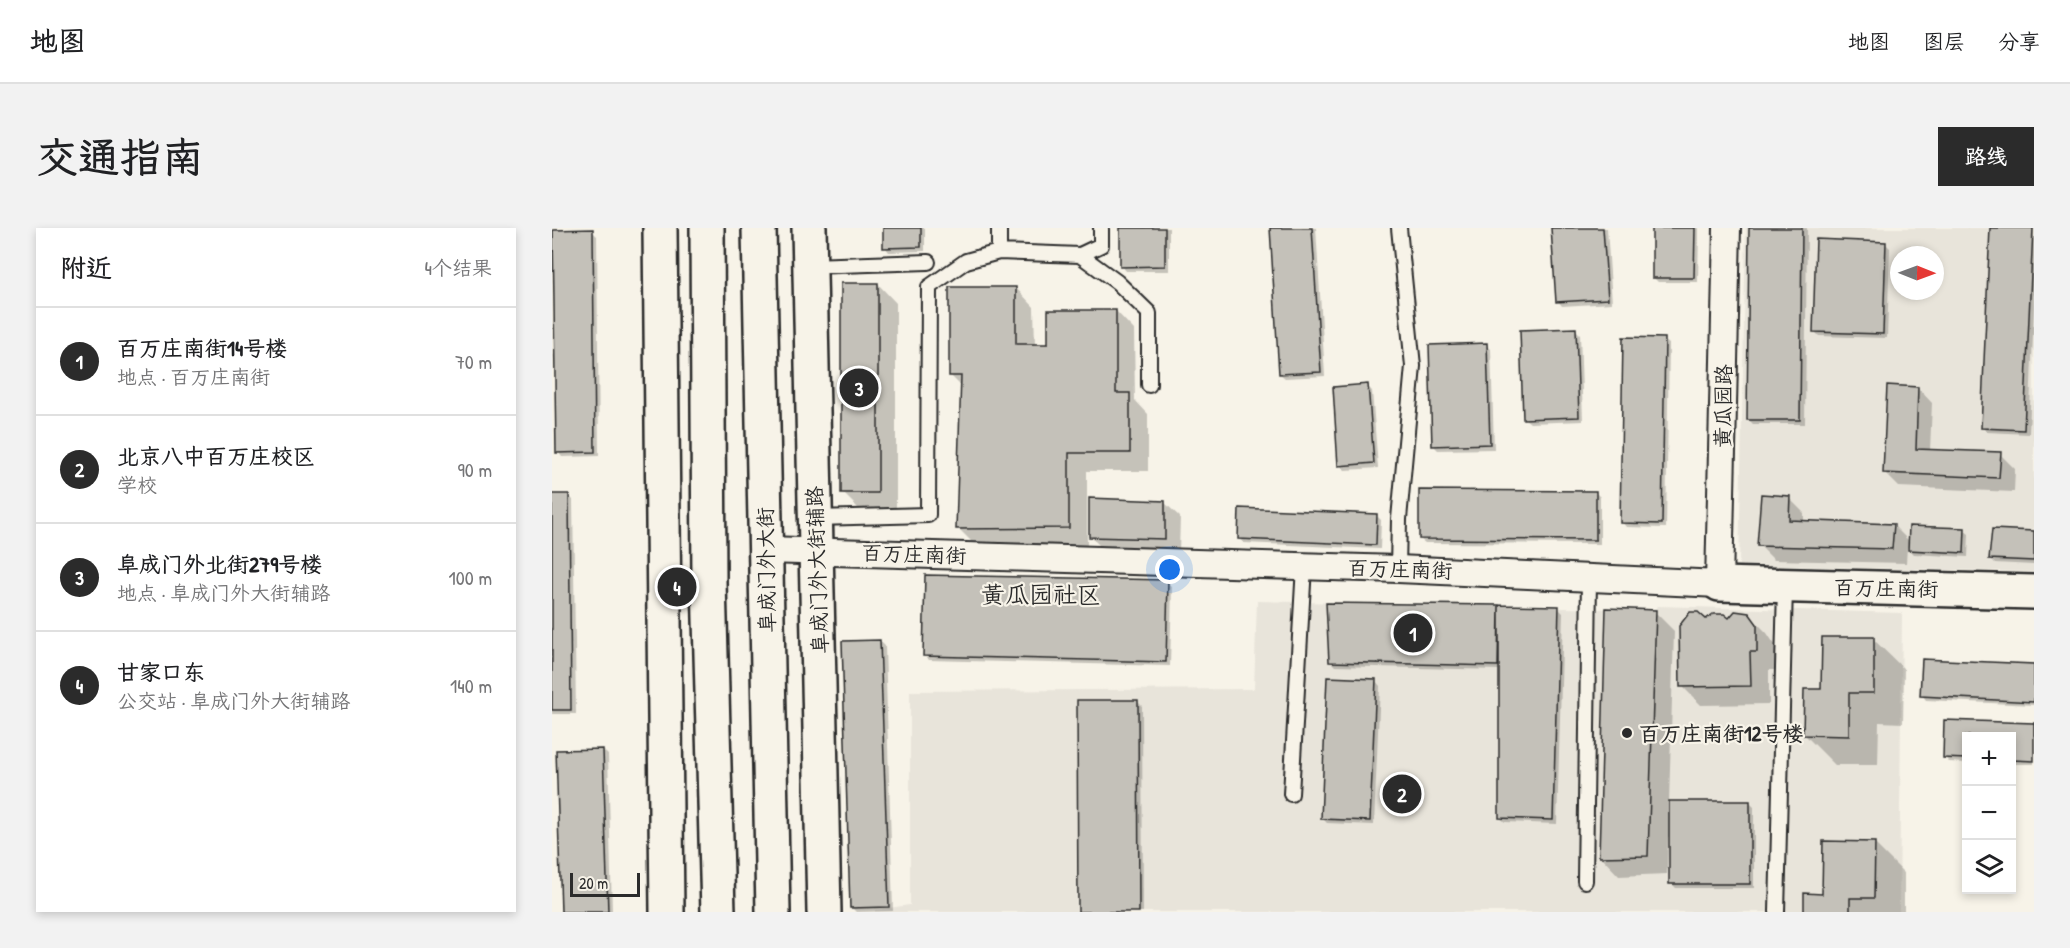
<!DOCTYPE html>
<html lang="zh">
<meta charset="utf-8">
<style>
body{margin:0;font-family:"Patrick Hand","LXGW WenKai TC",sans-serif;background:#f2f2f2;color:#202124}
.controls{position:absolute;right:18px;bottom:18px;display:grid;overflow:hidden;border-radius:0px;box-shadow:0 3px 9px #0003}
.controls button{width:54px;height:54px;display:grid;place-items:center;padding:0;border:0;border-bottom:2px solid #e0e0e0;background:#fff;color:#202124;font:30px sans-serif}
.compass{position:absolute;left:1338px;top:18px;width:54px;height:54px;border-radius:50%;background:#fff;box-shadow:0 3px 9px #0003;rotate:91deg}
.scale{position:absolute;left:18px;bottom:15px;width:70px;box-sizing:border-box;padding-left:6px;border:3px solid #2b2b2b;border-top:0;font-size:16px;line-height:21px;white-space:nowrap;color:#2b2b2b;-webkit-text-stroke:4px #f7f3e8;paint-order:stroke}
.you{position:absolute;left:618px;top:342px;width:21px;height:21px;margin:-15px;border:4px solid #fff;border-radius:50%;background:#1a73e8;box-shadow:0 0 0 9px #1a73e833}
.badge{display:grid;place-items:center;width:39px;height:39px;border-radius:50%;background:#2b2b2b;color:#fff;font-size:20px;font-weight:700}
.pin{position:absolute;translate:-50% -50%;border:3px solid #fff;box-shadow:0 2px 6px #0006}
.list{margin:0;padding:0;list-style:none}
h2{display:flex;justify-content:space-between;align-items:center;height:78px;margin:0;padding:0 24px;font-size:26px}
h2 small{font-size:20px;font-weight:400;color:#757577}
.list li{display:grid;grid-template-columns:39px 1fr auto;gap:18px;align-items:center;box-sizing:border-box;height:108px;padding:0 24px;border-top:2px solid #e0e0e0}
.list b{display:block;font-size:22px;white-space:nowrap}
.list p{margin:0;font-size:20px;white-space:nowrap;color:#757577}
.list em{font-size:20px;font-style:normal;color:#757577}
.icon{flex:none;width:33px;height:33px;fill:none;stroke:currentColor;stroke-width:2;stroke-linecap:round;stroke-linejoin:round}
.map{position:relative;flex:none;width:1482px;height:684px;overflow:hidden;border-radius:0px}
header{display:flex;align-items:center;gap:36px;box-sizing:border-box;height:84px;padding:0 30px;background:#fff;border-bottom:2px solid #e0e0e0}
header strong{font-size:28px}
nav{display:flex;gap:33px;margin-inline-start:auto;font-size:21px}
.intro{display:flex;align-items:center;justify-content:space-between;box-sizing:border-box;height:144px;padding:0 36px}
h1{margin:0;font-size:42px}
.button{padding:15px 27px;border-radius:0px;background:#2b2b2b;color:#fff;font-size:21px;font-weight:700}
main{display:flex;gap:36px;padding:0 36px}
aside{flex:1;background:#fff;border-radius:0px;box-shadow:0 3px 9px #0003}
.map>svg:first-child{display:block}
.built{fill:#e8e4da;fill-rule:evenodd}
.shadow{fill:#0003}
.building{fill:#c4c1b9;stroke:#2b2b2b;stroke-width:1.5}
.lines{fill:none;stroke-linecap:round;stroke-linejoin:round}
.lane-casing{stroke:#2b2b2b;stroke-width:18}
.street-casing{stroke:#2b2b2b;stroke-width:30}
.secondary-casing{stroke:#2b2b2b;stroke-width:38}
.highway-casing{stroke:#2b2b2b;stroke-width:38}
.lane{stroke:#f7f3e8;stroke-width:14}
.street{stroke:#f7f3e8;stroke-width:26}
.secondary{stroke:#f7f3e8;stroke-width:33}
.highway{stroke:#f7f3e8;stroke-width:33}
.poi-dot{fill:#2b2b2b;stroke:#f7f3e8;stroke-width:2}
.labels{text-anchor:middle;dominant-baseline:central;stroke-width:4.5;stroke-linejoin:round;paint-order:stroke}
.street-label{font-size:21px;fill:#2b2b2b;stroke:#f7f3e8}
.poi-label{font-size:21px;font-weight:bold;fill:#2b2b2b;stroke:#f7f3e8;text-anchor:start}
.quarter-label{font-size:24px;fill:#2b2b2b;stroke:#f7f3e8}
</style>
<header>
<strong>地图</strong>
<nav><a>地图</a><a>图层</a><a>分享</a></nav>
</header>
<div class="intro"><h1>交通指南</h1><a class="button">路线</a></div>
<main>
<aside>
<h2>附近<small>4个结果</small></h2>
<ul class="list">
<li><span class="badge">1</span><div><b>百万庄南街14号楼</b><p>地点 · 百万庄南街</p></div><em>70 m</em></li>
<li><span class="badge">2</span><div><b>北京八中百万庄校区</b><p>学校</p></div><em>90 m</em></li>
<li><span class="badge">3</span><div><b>阜成门外北街279号楼</b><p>地点 · 阜成门外大街辅路</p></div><em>100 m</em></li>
<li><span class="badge">4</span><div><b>甘家口东</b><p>公交站 · 阜成门外大街辅路</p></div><em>140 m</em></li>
</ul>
</aside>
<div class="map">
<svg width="1482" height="684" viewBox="0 0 1482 684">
<rect width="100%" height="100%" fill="#f7f3e8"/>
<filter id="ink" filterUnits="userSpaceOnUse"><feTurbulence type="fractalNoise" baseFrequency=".0167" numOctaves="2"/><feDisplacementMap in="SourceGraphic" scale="12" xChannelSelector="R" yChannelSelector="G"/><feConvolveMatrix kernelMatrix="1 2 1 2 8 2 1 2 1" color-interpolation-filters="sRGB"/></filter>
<g filter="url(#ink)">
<path class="built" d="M1194 0H1482V344L1187 337ZM1347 27H1383V63H1347Z
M705 373 1103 382 1105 378 1350 385 1347 684H323V682L358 677V463L702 461Z"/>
<path class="shadow" d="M332 0H373V23L337 24 333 19Z
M569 0H617V43H574L570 38Z
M719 0H764L773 148 733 150 728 146Z
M1001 0H1055L1060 75 1010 78 1006 73Z
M1102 0H1147L1146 54H1106L1101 49Z
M1198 0H1255L1253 196H1201L1196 191Z
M1439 0H1482V80L1477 206 1435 204 1430 199Z
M40 3 45 8 47 228 10 229 6 224Z
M1333 15 1338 20 1335 110 1267 108 1262 103Z
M326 56 344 75V284L309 283 290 264Z
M464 60 482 79 483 118H498L564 83 582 102 583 172 596 186V243H535V318L425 319 406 300 410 159 398 147Z
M1023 101 1028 106 1031 193 978 195 973 191Z
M1112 112 1117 116 1114 300 1074 299 1070 294Z
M934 117 939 121 942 221 886 222 881 217Z
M815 158 820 163 826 240 793 242 788 237Z
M1366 160 1380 175 1378 223 1448 226 1463 241 1462 264 1347 259 1333 245Z
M1043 264 1048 269V316L873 315 868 311Z
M0 268H17L21 272 24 486H0Z
M1237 270 1252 285V294L1341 297 1358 314 1412 302 1417 306 1416 329 1362 326 1355 319 1354 335 1222 332 1207 317Z
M613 275 628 289 627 325 554 324 539 309Z
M824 287 829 292 828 321 692 315 687 311Z
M1482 305V337L1443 335 1438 330Z
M615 354 620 359 618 438 377 432 373 427Z
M776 376 1006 380 1011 385 1005 596 953 594 948 590V442L783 438 778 433Z
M1103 384 1122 403 1117 575 1197 574 1202 579V660H1124L1119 655V609H1116L1115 646 1067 648 1049 629Z
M1196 386 1215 405 1223 417 1224 442H1217V476L1149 477 1130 458 1153 392H1177Z
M1321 411 1352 441 1351 495 1327 494 1326 537H1283L1253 507 1271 463Z
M328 413 333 418 341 683 304 684 300 680Z
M1482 438V477L1374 472 1370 467Z
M824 453 828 458 822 597 775 595 770 590Z
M585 473 590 478 591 684H527Z
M1393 493 1482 496V536H1460V508H1414V535L1397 534 1392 529Z
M51 522 56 527 60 684H10Z
M1322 615 1352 645V684H1254Z"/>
<path class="building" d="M331 0H369V19L331 20Z
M568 0H613V38L568 39Z
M718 0H760L769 144 727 146Z
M999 0H1051L1056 71 1004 74Z
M1100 0H1143L1142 50H1100Z
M1197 0H1250L1248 192H1195Z
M1438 0H1481L1472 202 1429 200Z
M41 1 43 224 4 225 1 2Z
M1264 11 1334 14 1331 106 1261 104Z
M289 55H326V265H289Z
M397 59H464V116H496V82H564V165H578V225H517V300L404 301 409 148H397Z
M1024 100 1027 189 971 191 968 102Z
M1071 109 1113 110 1110 296 1068 295Z
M935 115 938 216 880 218 877 117Z
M816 156 822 235 786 238 781 159Z
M1335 157 1366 159 1364 221 1449 224 1447 250 1331 245Z
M867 262 1044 263V312L867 311Z
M0 266H17L19 482H0Z
M1209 266 1238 268 1237 292 1342 296 1340 321 1205 318Z
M537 270 613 273V311L537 309Z
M687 280 825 286 824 317 686 311Z
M1357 298 1413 300 1412 325 1356 322Z
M1440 301 1482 303V333L1437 331Z
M373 347 616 352 614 434 371 428Z
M774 375 947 377 946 438 777 434Z
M947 377 1007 378 1001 592 947 590Z
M1054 380 1104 382 1096 628 1047 629Z
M1183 383 1197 385 1205 396V424H1198L1199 458 1128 459 1127 398 1138 384H1146L1154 391 1161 386H1172L1177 390Z
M1270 409H1322V465H1297V508L1251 507 1252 461H1269Z
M328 412 337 679 298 680 290 413Z
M1370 431 1482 436V474L1368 468Z
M775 449 824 451 818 593 769 591Z
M525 472H586L587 684H526Z
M1392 492 1482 495V533L1460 532V508H1414V531L1391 530Z
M51 521 56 684H9L4 522Z
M1117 573H1198V656H1117Z
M1271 613 1323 614 1322 670H1298V684H1252V665L1270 666Z"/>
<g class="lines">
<defs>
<path id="lane" d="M447 24 528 27 565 54 597 85V157
M528 27 549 17V0
M258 38 376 34
M264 290 376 287 377 59 414 33 447 24V0
M846 341 847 291 861 138 847 0
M739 566 752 338
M1033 653 1037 350
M1225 684 1233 358"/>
<path id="street" d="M214 322 846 341 1167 356 1175 0"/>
<path id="secondary" d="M108 0 115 684
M257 0 272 684
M1167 356 1482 364"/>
<path id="highway" d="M155 0 157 354 166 684
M207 0 221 684"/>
</defs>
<use href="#lane" class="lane-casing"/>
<use href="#street" class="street-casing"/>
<use href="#secondary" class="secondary-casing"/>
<use href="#highway" class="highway-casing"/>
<use href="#lane" class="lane"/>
<use href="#street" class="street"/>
<use href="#secondary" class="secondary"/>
<use href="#highway" class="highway"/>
</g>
</g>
<circle class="poi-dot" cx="1075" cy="505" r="6"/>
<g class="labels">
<g class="street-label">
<text transform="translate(1171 178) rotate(-89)">黄瓜园路</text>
<text transform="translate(362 326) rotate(2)">百万庄南街</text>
<text transform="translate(848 341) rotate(2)">百万庄南街</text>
<text transform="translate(214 342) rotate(-91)">阜成门外大街</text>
<text transform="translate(265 342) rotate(-92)">阜成门外大街辅路</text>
<text transform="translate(1334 360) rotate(1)">百万庄南街</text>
</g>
<g class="poi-label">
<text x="1087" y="505">百万庄南街12号楼</text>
</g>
<g class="quarter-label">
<text x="489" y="366">黄瓜园社区</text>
</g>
</g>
</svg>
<div class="controls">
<button>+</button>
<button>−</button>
<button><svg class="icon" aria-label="layers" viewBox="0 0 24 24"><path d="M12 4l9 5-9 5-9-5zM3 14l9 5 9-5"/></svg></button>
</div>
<svg class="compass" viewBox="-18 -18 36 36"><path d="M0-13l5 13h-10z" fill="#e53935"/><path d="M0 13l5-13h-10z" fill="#757577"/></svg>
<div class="scale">20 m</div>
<div class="you"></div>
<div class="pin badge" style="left:861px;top:405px">1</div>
<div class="pin badge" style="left:850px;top:566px">2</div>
<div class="pin badge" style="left:307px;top:160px">3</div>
<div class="pin badge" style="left:125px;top:359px">4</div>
</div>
</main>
